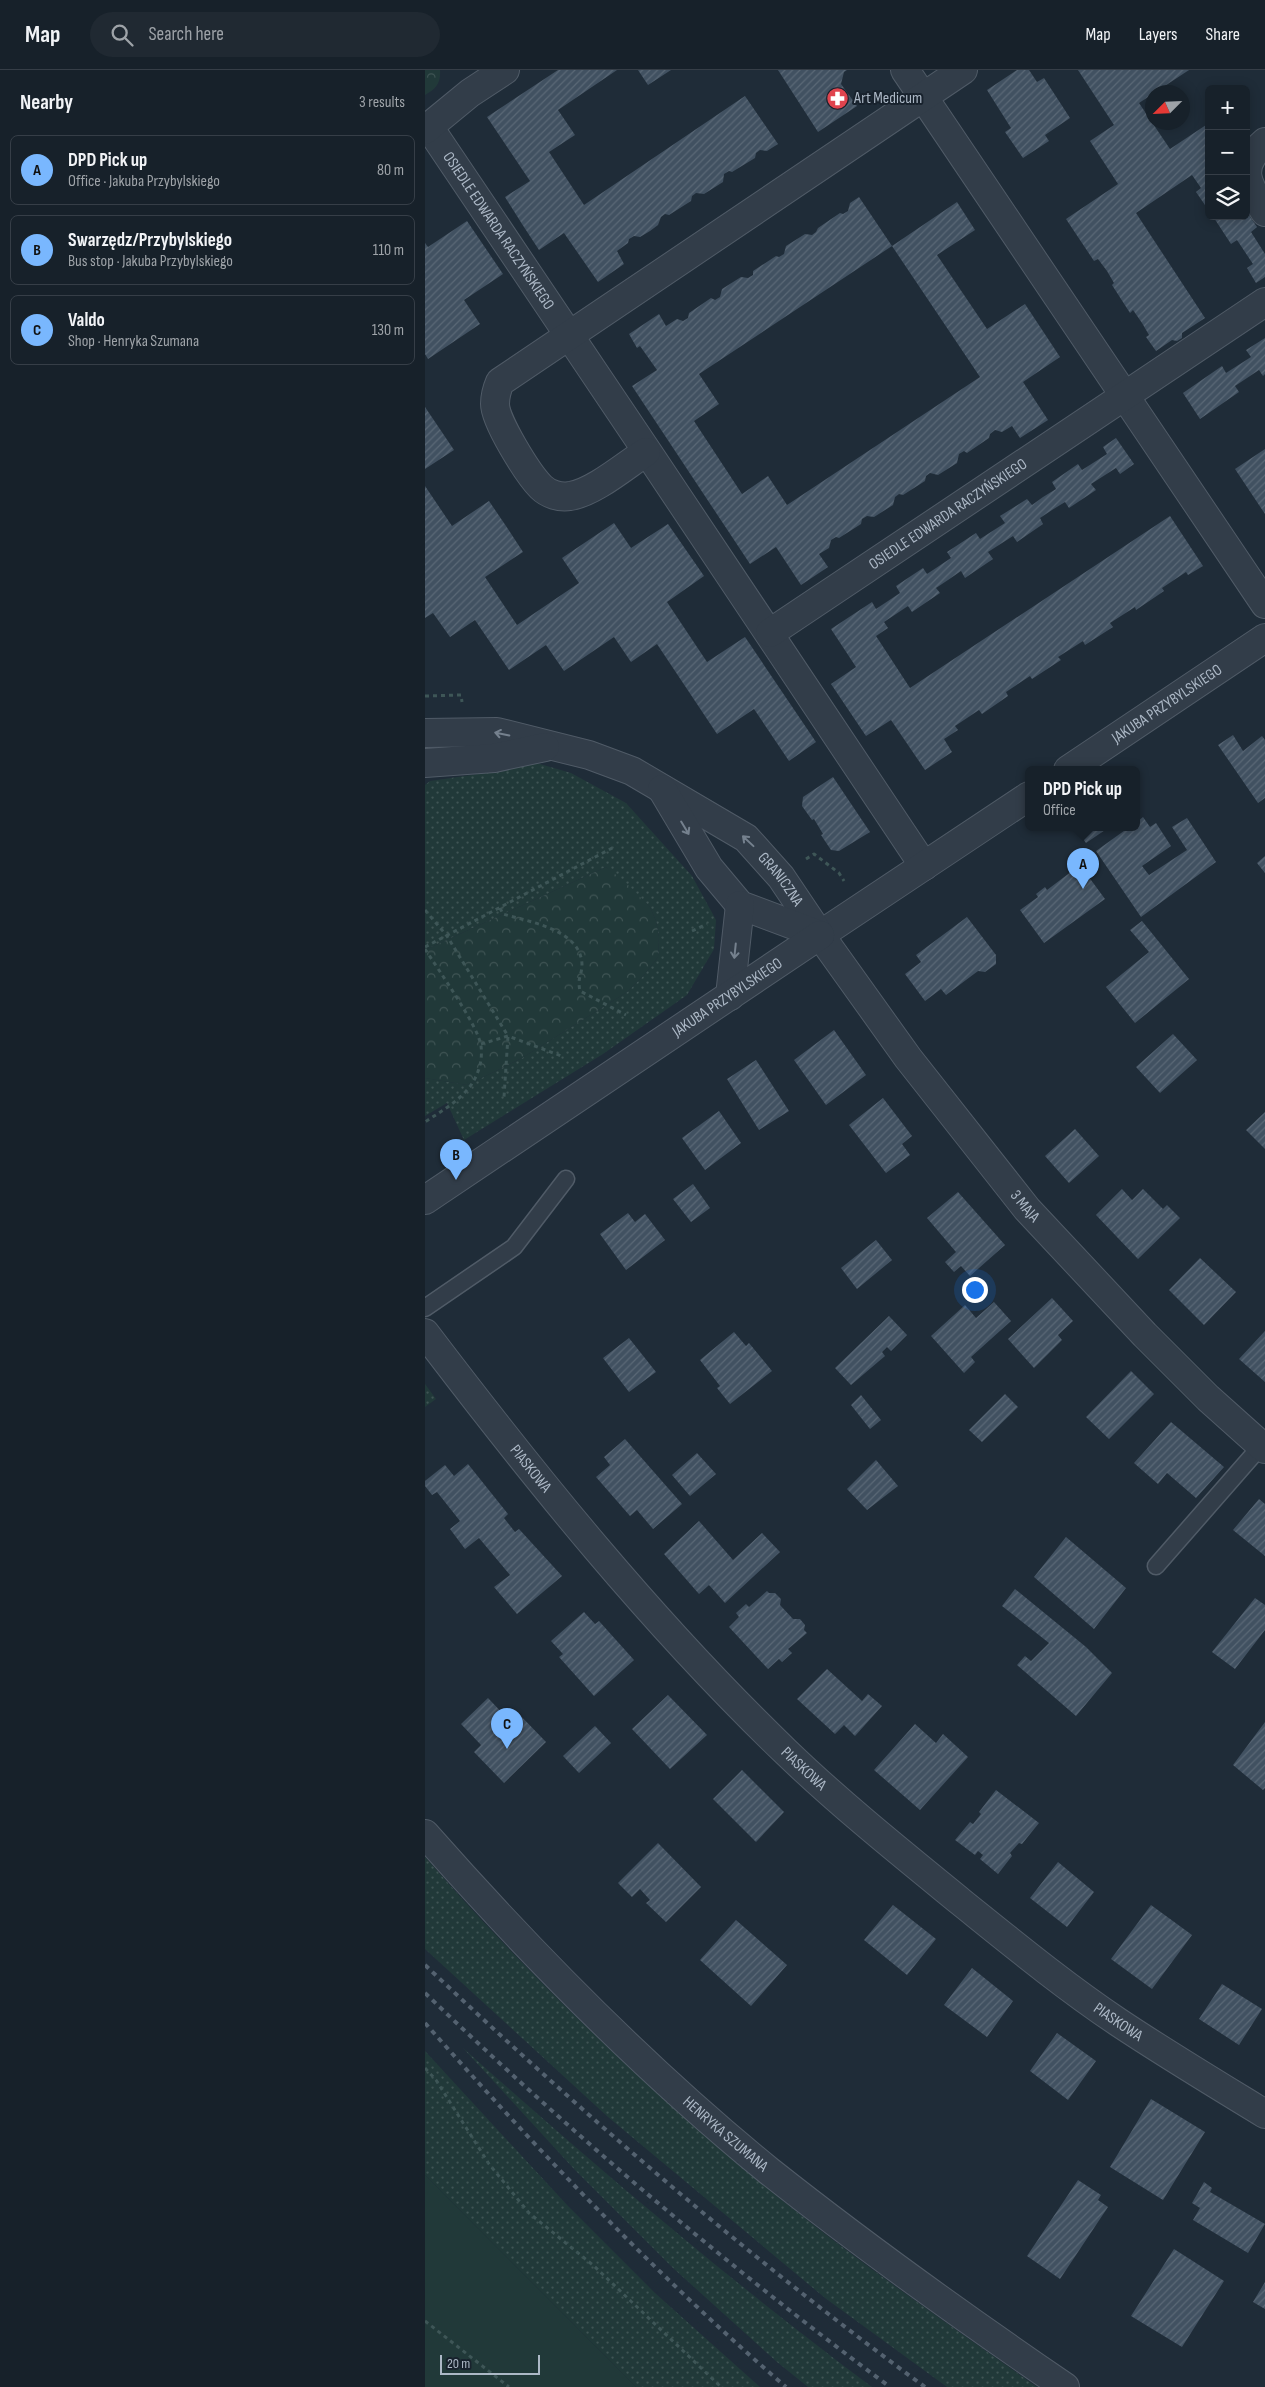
<!DOCTYPE html>
<meta charset="utf-8">
<style>
body{margin:0;font-family:"Sofia Sans Condensed",sans-serif;background:#202932;color:#f1f3f6}
.controls{position:absolute;right:15px;top:15px;display:grid;overflow:hidden;border-radius:8px;box-shadow:0 2px 12px #0003}
.controls button{width:45px;height:45px;display:grid;place-items:center;padding:0;border:0;border-bottom:1px solid #363e47;background:#17212a;color:#f1f3f6;font:25px sans-serif}
.compass{position:absolute;left:720px;top:15px;width:45px;height:45px;border-radius:50%;background:#17212a;box-shadow:0 2px 12px #0003;rotate:246deg}
.scale{position:absolute;left:15px;bottom:12px;width:100px;box-sizing:border-box;padding-left:5px;border:2px solid #acb8c6;border-top:0;font-size:14px;line-height:18px;white-space:nowrap;color:#acb8c6;-webkit-text-stroke:4px #18222d;paint-order:stroke}
.you{position:absolute;left:549px;top:1219px;width:18px;height:18px;margin:-12px;border:4px solid #fff;border-radius:50%;background:#1a73e8;box-shadow:0 0 0 8px #1a73e833}
.badge{display:grid;place-items:center;width:32px;height:32px;border-radius:50%;background:#79b7fe;color:#111;font-size:16px;font-weight:700}
.pin{position:absolute;translate:-50% -41px;filter:drop-shadow(0 1px 2px #0008)}
.pin::after{content:'';position:absolute;top:26px;width:18px;height:15px;background:inherit;clip-path:polygon(0 0,100% 0,50% 100%)}
.popup{position:absolute;left:600px;top:696px;width:115px;height:65px;box-sizing:border-box;display:grid;place-content:center;border-radius:8px;background:#17212a;filter:drop-shadow(0 1px 4px #0005);font-size:16px;white-space:nowrap;color:#9ea3a8}
.popup b{font-size:19px;color:#f1f3f6}
.popup::after{content:'';position:absolute;left:50%;top:100%;margin-left:-10px;border:10px solid transparent;border-top-color:#17212a}
.list{margin:0;padding:0;list-style:none}
h2{display:flex;justify-content:space-between;align-items:center;height:65px;margin:0;padding:0 20px;font-size:21px}
h2 small{font-size:16px;font-weight:400;color:#9ea3a8}
.list li{display:grid;grid-template-columns:32px 1fr auto;gap:15px;align-items:center;box-sizing:border-box;height:70px;margin:0 10px 10px;padding:0 10px;border:1px solid #363e47;border-radius:8px}
.list b{display:block;font-size:19px;white-space:nowrap}
.list p{margin:0;font-size:16px;white-space:nowrap;color:#9ea3a8}
.list em{font-size:16px;font-style:normal;color:#9ea3a8}
.icon{flex:none;width:28px;height:28px;fill:none;stroke:currentColor;stroke-width:2;stroke-linecap:round;stroke-linejoin:round}
.map{position:relative;flex:none;width:840px;height:2317px;overflow:hidden}
header{display:flex;align-items:center;gap:30px;box-sizing:border-box;height:70px;padding:0 25px;background:#17212a;border-bottom:1px solid #363e47}
header strong{font-size:24px}
nav{display:flex;gap:28px;margin-inline-start:auto;font-size:18px}
.search{width:350px;height:45px;background:#202932;display:flex;align-items:center;gap:12px;box-sizing:border-box;padding:0 18px;border-radius:28px;color:#9ea3a8;font-size:19px}
main{display:flex}
aside{flex:1;background:#17212a}
.map>svg:first-child{display:block}
.grass{fill:url(#grass-dots)}
.park{fill:url(#park-crowns)}
.garden{fill:#213939}
.building{fill:url(#building-hatch)}
.lines{fill:none;stroke-linecap:round;stroke-linejoin:round}
.service-casing{stroke:#505b67;stroke-width:19}
.minor-casing{stroke:#505b67;stroke-width:30}
.tertiary-casing{stroke:#505b67;stroke-width:30}
.path{stroke:#3e5657;stroke-width:3;stroke-dasharray:4 4;stroke-linecap:butt}
.service{stroke:#323d49;stroke-width:16}
.minor{stroke:#323d49;stroke-width:28}
.tertiary{stroke:#323d49;stroke-width:28}
.rail{stroke:#546270;stroke-width:4;stroke-dasharray:5 5;stroke-linecap:butt}
.oneway{stroke:#75818e}
.labels{text-anchor:middle;dominant-baseline:central;stroke-width:4;stroke-linejoin:round;paint-order:stroke}
.poi-label{font-size:16px;fill:#acb8c6;stroke:#18222d;text-anchor:start}
.street-label{font-size:16px;fill:#acb8c6;stroke:#18222d}
</style>
<header>
<strong>Map</strong>
<div class="search"><svg class="icon" aria-label="search" viewBox="0 0 24 24"><circle cx="10" cy="10" r="6"/><path d="M15 15l6 6"/></svg>Search here</div>
<nav><a>Map</a><a>Layers</a><a>Share</a></nav>
</header>
<main>
<aside>
<h2>Nearby<small>3 results</small></h2>
<ul class="list">
<li><span class="badge">A</span><div><b>DPD Pick up</b><p>Office · Jakuba Przybylskiego</p></div><em>80 m</em></li>
<li><span class="badge">B</span><div><b>Swarzędz/Przybylskiego</b><p>Bus stop · Jakuba Przybylskiego</p></div><em>110 m</em></li>
<li><span class="badge">C</span><div><b>Valdo</b><p>Shop · Henryka Szumana</p></div><em>130 m</em></li>
</ul>
</aside>
<div class="map">
<svg width="840" height="2317" viewBox="0 0 840 2317">
<defs>
<pattern id="grass-dots" width="8" height="8" patternUnits="userSpaceOnUse" patternTransform="scale(1.25)"><rect width="8" height="8" fill="#213939"/><path d="M2 2h.1M6 6h.1" fill="none" stroke="#3f5454" stroke-width="1.8" stroke-linecap="round"/></pattern>
<pattern id="park-crowns" width="20" height="18" patternUnits="userSpaceOnUse" patternTransform="scale(1.25)"><rect width="20" height="18" fill="#213939"/><path d="M2 6a3 3 0 1 1 6 0M12 15a3 3 0 1 1 6 0" fill="none" stroke="#3f5454"/></pattern>
<pattern id="building-hatch" width="6" height="6" patternUnits="userSpaceOnUse" patternTransform="scale(1.25)"><rect width="6" height="6" fill="#415161"/><path d="M-1 1l2-2M0 6l6-6M5 7l2-2" fill="none" stroke="#5a6876"/></pattern>
</defs>
<rect width="100%" height="100%" fill="#1f2c38"/>
<path class="grass" d="M108 692 146 703 201 733 267 806 291 850 289 879 262 925 178 984 39 1070 22 1033 0 1046V1008L42 1015 97 988 202 922 219 905 233 887 234 867 231 851 225 837 181 797 0 880V715L5 711 67 702Z
M0 1314 11 1329 0 1337Z
M0 1787C108 1911 230 2027 358 2131 440 2197 526 2256 612 2317H522L400 2228 183 2047 0 1879Z
M38 1978C170 2096 305 2211 447 2317H383L352 2292 248 2198 149 2099Z
M0 1981 143 2136 230 2223 335 2317H211L209 2315 0 2105Z"/>
<path class="park" d="M0 0H15C16 13 11 19 0 25Z
M181 797 200 812 225 837 231 851 234 867 233 887 219 905 202 922 97 988 42 1015 0 1008V880Z"/>
<path class="garden" d="M0 2105 209 2315 211 2317H0Z"/>
<path class="building" d="M133 0H192L133 40 150 65 124 82 159 135 320 26 353 74 342 81 335 80 331 83 330 88 307 102 304 101 299 104 298 112 279 124 271 123 267 126 266 131 244 145 240 144 236 147 233 155 225 161 215 167 209 166 204 169 203 173 192 181 199 194 173 212 139 163 114 180 97 154 80 127 105 111 62 47Z
M213 0H246L223 15Z
M353 0H422L419 2 416 14 432 36 393 62Z
M592 0H604L612 12 619 8 645 48 620 65 624 71 598 88 580 62 586 58 562 20Z
M653 0H764L714 33 745 79 784 53 782 95 784 133 780 135 771 122 776 118 767 105 711 143 780 248 757 263V268L752 271 747 270 731 281 721 267 724 265 717 253 708 240 705 243 687 215 689 213 682 201 673 189 669 191 641 149 693 114 665 71 689 55Z
M434 127 467 176 274 304 294 334 269 351 317 424 343 406 362 435 555 307 467 176 532 132 550 160 512 185 562 259 600 234 635 287 598 312 623 350 595 368 587 356 577 362 570 360 565 364 564 368 542 383 539 381 534 384 532 393 513 405 505 403 501 406 500 411 478 425 474 424 470 427 468 435 449 447 442 446 437 449 436 454 414 468 411 467 406 470 404 478 394 484 403 497 376 515 351 477 325 494 207 316 232 300 215 276 212 278 204 264 234 244 241 256 252 249 258 251 263 248 264 243 286 228 290 230 295 227 297 219 316 207 323 208 328 205V201L351 186 354 187 359 184 361 176 380 164 387 165 391 162 393 158 415 143 418 144 423 141 425 133Z
M821 141 832 157 826 162 840 184V207L831 213 822 198 828 194 812 170 806 174 789 148 821 146Z
M42 151 78 204 39 230 55 254 3 289 0 284V173L3 177Z
M840 268V304L838 306 834 300 810 316 814 322 775 349 758 323 797 296 801 303 826 287 821 280Z
M0 337 29 380 0 399Z
M691 368 709 394 695 404 691 398 666 414 671 420 644 438 640 432 627 440 615 448 618 454 592 472 588 466 563 482 568 489 540 508 536 501 523 510 511 518 515 523 487 542 483 536 459 552 463 558 451 566 485 618 745 446 778 496 763 505 761 502 737 518 739 521 711 540 710 537 685 553 688 557 660 575 658 571 633 587 636 590 607 609 605 606 581 622 583 626 557 644 554 640 530 656 533 660 519 669 527 682 500 700 466 650 441 666 406 614 431 597 406 559 447 532 451 539 475 523 471 516 498 498 502 504 526 488 522 482 551 463 555 469 580 453 575 446 602 429 607 435 618 427 631 419 627 412 653 394 657 400 682 384 678 377Z
M840 379V444L810 399Z
M0 416 27 456 64 431 81 456 98 482 60 507 92 555 154 513 137 488 189 453 206 478 243 454 279 506 242 532 282 592 320 567 391 672 364 691 329 639 292 664 232 574 206 592 189 567 139 601 121 575 84 600 50 550 25 567 8 543 0 548Z
M808 665 818 681 837 666 840 670V728L833 733 793 675Z
M408 707 445 762 414 781 406 780 396 765 398 764 389 749 387 750 377 736 378 727Z
M718 747 725 757 731 753 746 776 717 796 724 805 762 780 747 757 762 748 791 792 716 847 671 781 703 758H712V752Z
M650 758H683L661 773Z
M840 786V803L832 793Z
M655 795 680 829 619 873 595 840 613 827 611 824 620 817 622 820Z
M542 847 571 885V894L560 902 553 901 521 925 516 919 500 931 480 904 496 892 491 885Z
M717 851 764 909 710 953 681 917 724 882 705 860Z
M409 960 441 1005 401 1035 369 990Z
M748 964 772 990 735 1023 711 997Z
M331 990 364 1041 334 1060 302 1009Z
M458 1028 487 1066 477 1074 485 1085 461 1103 424 1055Z
M294 1041 316 1073 280 1100 257 1068Z
M840 1042V1079L821 1060Z
M650 1059 674 1086 644 1113 620 1086Z
M268 1114 285 1138 266 1152 248 1129Z
M697 1119 707 1130 718 1119 738 1139 742 1135 755 1148 713 1189 671 1145Z
M533 1122 580 1175 545 1206 536 1196 529 1202 520 1192 531 1182 502 1148Z
M203 1143 210 1152 220 1144 240 1170 201 1200 175 1164Z
M451 1170 467 1190 432 1219 416 1198Z
M775 1188 811 1222 779 1255 744 1220Z
M627 1228 648 1251 633 1265 637 1270 609 1298 583 1269Z
M569 1232 586 1251 546 1287 550 1292 539 1303 506 1266 540 1235 551 1248Z
M464 1246 482 1265 466 1281 462 1277 457 1282 460 1286 426 1315 410 1298Z
M840 1261V1312L814 1289Z
M309 1262 321 1276 324 1273 347 1301 305 1334 292 1318 295 1316 275 1290Z
M204 1268 231 1302 204 1322 178 1288Z
M706 1301 729 1324 684 1369 661 1347Z
M580 1324 593 1337 557 1372 544 1360Z
M436 1325 456 1350 445 1359 426 1335Z
M746 1352 799 1397 771 1428 742 1403 733 1414 709 1393Z
M200 1369 257 1434 228 1459 212 1440 205 1446 171 1407 185 1395 179 1387Z
M272 1383 291 1404 265 1426 247 1405Z
M451 1390 473 1416 442 1440 422 1419Z
M43 1394 83 1444 79 1448 90 1462 94 1459 137 1506 92 1544 69 1517 85 1505 54 1468 40 1479 25 1459 35 1451 12 1422 7 1425 0 1416V1411L20 1395 29 1406Z
M834 1429 840 1434V1486L808 1460Z
M274 1451 308 1490 337 1463 355 1482 300 1533 284 1515 274 1524 239 1484Z
M641 1467 701 1518 669 1559 609 1507Z
M590 1519 661 1577 687 1603 651 1646 592 1595 600 1586 606 1591 624 1573 577 1536Z
M342 1521 344 1523H350L356 1529 355 1535 368 1549H375L380 1555 379 1560 382 1563 363 1579 367 1583 357 1592 354 1589 343 1599 304 1557 314 1547 311 1543 321 1534 324 1537Z
M830 1528 840 1535V1560L810 1599 787 1582Z
M159 1542 170 1554 174 1551 209 1590 169 1626 134 1587 138 1584 126 1571Z
M402 1599 437 1631 443 1624 457 1636 430 1666 419 1655 410 1664 372 1629Z
M243 1625 282 1665 245 1699 207 1659Z
M63 1628 83 1649 91 1641 121 1672 79 1713 49 1682 56 1675 36 1654Z
M840 1652V1718L838 1720 808 1695Z
M490 1654 511 1673 518 1664 543 1687 495 1740 449 1700Z
M170 1656 186 1673 154 1703 138 1686Z
M317 1700 359 1742 331 1772 288 1729Z
M571 1720 614 1753 597 1774 594 1773 585 1783 587 1786 573 1804 555 1789 558 1785 553 1781 550 1785 530 1770 545 1752 548 1754 556 1744 554 1742Z
M233 1773 276 1817 241 1852 221 1833 225 1830 215 1819 207 1827 193 1813Z
M633 1792 669 1822 642 1857 605 1828Z
M468 1835 511 1869 482 1905 439 1870Z
M726 1835 767 1865 727 1919 686 1889Z
M311 1850 362 1895 326 1936 275 1890Z
M547 1898 588 1931 562 1967 519 1935Z
M797 1914 837 1939 814 1975 774 1949Z
M632 1963 671 1991 643 2030 605 2001Z
M726 2029 780 2062 738 2130 685 2097Z
M653 2110 676 2125 673 2130 683 2137 635 2209 602 2186Z
M779 2112 787 2118 785 2122 840 2154 823 2183 768 2150 775 2138 767 2133Z
M749 2179 799 2211 757 2277 706 2246Z
M840 2212V2239L828 2232Z"/>
<g class="lines">
<defs>
<path id="service" d="M0 1238 89 1177 141 1109
M731 1496 836 1376"/>
<g id="minor">
<path d="M480 0 840 534"/>
<path id="s1" d="M4 57C169 303 336 549 499 796"/>
<path d="M0 60 45 23 80 0"/>
<path d="M840 72C811 97 822 114 840 142"/>
<path d="M221 382C201 395 168 423 145 426 135 428 123 424 116 417 103 404 70 351 70 334 70 326 72 319 75 312L538 0"/>
<path id="s2" d="M345 563 840 232"/>
<path id="s3" d="M643 700 840 568"/>
<path id="s4" d="M604 726 395 865 483 988 602 1139 720 1265 783 1328 840 1379"/>
<path id="s5" d="M0 1263C111 1409 227 1553 360 1681 415 1734 476 1783 536 1832 587 1873 638 1915 693 1952 741 1984 791 2014 840 2044"/>
</g>
<g id="tertiary">
<path id="s6" d="M0 663 72 662 164 685 207 701 321 768 356 807 395 865"/>
<path d="M0 693 69 688 120 677"/>
<path d="M237 719 284 798 315 835 395 865"/>
<path d="M305 926 315 835"/>
<path id="s7" d="M0 1130 395 865"/>
<path id="s8" d="M0 1764C106 1884 220 2000 344 2101 440 2177 539 2248 640 2317"/>
</g>
</defs>
<use href="#service" class="service-casing"/>
<use href="#minor" class="minor-casing"/>
<use href="#tertiary" class="tertiary-casing"/>
<path class="path" d="M0 626 36 625 37 632
M381 789 389 784 414 803 419 811
M75 838 78 844C104 852 155 859 157 894 157 906 152 907 155 921L201 945
M0 840 22 866 83 966 79 1027
M267 861 282 854
M0 877 191 776
M0 879C12 898 54 957 56 976 58 991 53 1007 43 1019 31 1033 15 1042 0 1052
M56 974 83 966 139 987
M0 1998 11 2010 64 2094 104 2143 169 2196 296 2317
M0 2251 84 2317"/>
<use href="#service" class="service"/>
<use href="#minor" class="minor"/>
<use href="#tertiary" class="tertiary"/>
<path class="rail" d="M0 1895C159 2045 324 2188 500 2317
M0 1923C147 2064 302 2196 465 2317
M0 1953C114 2082 231 2205 361 2317"/>
</g>
<defs><path id="oneway-shaft" d="M-6 0H5M1.5-3L5.5 0L1.5 3" fill="none" stroke-width="1.6" stroke-linecap="round" stroke-linejoin="round" transform="scale(1.25)"/></defs>
<g class="oneway">
<use href="#oneway-shaft" transform="translate(77 664) rotate(-168)"/>
<use href="#oneway-shaft" transform="translate(260 758) rotate(59)"/>
<use href="#oneway-shaft" transform="translate(323 771) rotate(-137)"/>
<use href="#oneway-shaft" transform="translate(310 881) rotate(96)"/>
</g>
<defs>
<symbol id="pharmacy-disc" viewBox="-11 -11 22 22"><circle r="9.5" fill="#e0444e" stroke="#18222d"/><path d="M-2-6h4v4h4v4h-4v4h-4v-4h-4v-4h4Z" fill="#fff"/></symbol>
</defs>
<g fill-rule="evenodd">
<use href="#pharmacy-disc" x="400" y="16" width="25" height="25"/>
</g>
<g class="labels">
<g class="poi-label">
<text x="429" y="28">Art Medicum</text>
</g>
<g class="street-label">
<text stroke="none"><textPath href="#s1" startOffset="125">OSIEDLE EDWARDA RACZYŃSKIEGO</textPath></text>
<text stroke="none"><textPath href="#s2" startOffset="214">OSIEDLE EDWARDA RACZYŃSKIEGO</textPath></text>
<text stroke="none"><textPath href="#s3" startOffset="119">JAKUBA PRZYBYLSKIEGO</textPath></text>
<text stroke="none"><textPath href="#s6" startOffset="399">GRANICZNA</textPath></text>
<text stroke="none"><textPath href="#s7" startOffset="364">JAKUBA PRZYBYLSKIEGO</textPath></text>
<text stroke="none"><textPath href="#s4" startOffset="591">3 MAJA</textPath></text>
<text stroke="none"><textPath href="#s5" startOffset="172">PIASKOWA</textPath></text>
<text stroke="none"><textPath href="#s5" startOffset="578">PIASKOWA</textPath></text>
<text stroke="none"><textPath href="#s5" startOffset="982">PIASKOWA</textPath></text>
<text stroke="none"><textPath href="#s8" startOffset="425">HENRYKA SZUMANA</textPath></text>
</g>
</g>
</svg>
<div class="controls">
<button>+</button>
<button>−</button>
<button><svg class="icon" aria-label="layers" viewBox="0 0 24 24"><path d="M12 4l9 5-9 5-9-5zM3 14l9 5 9-5"/></svg></button>
</div>
<svg class="compass" viewBox="-18 -18 36 36"><path d="M0-13l5 13h-10z" fill="#e53935"/><path d="M0 13l5-13h-10z" fill="#9ea3a8"/></svg>
<div class="scale">20 m</div>
<div class="you"></div>
<div class="pin badge" style="left:658px;top:819px">A</div>
<div class="popup"><b>DPD Pick up</b>Office</div>
<div class="pin badge" style="left:31px;top:1110px">B</div>
<div class="pin badge" style="left:82px;top:1679px">C</div>
</div>
</main>
